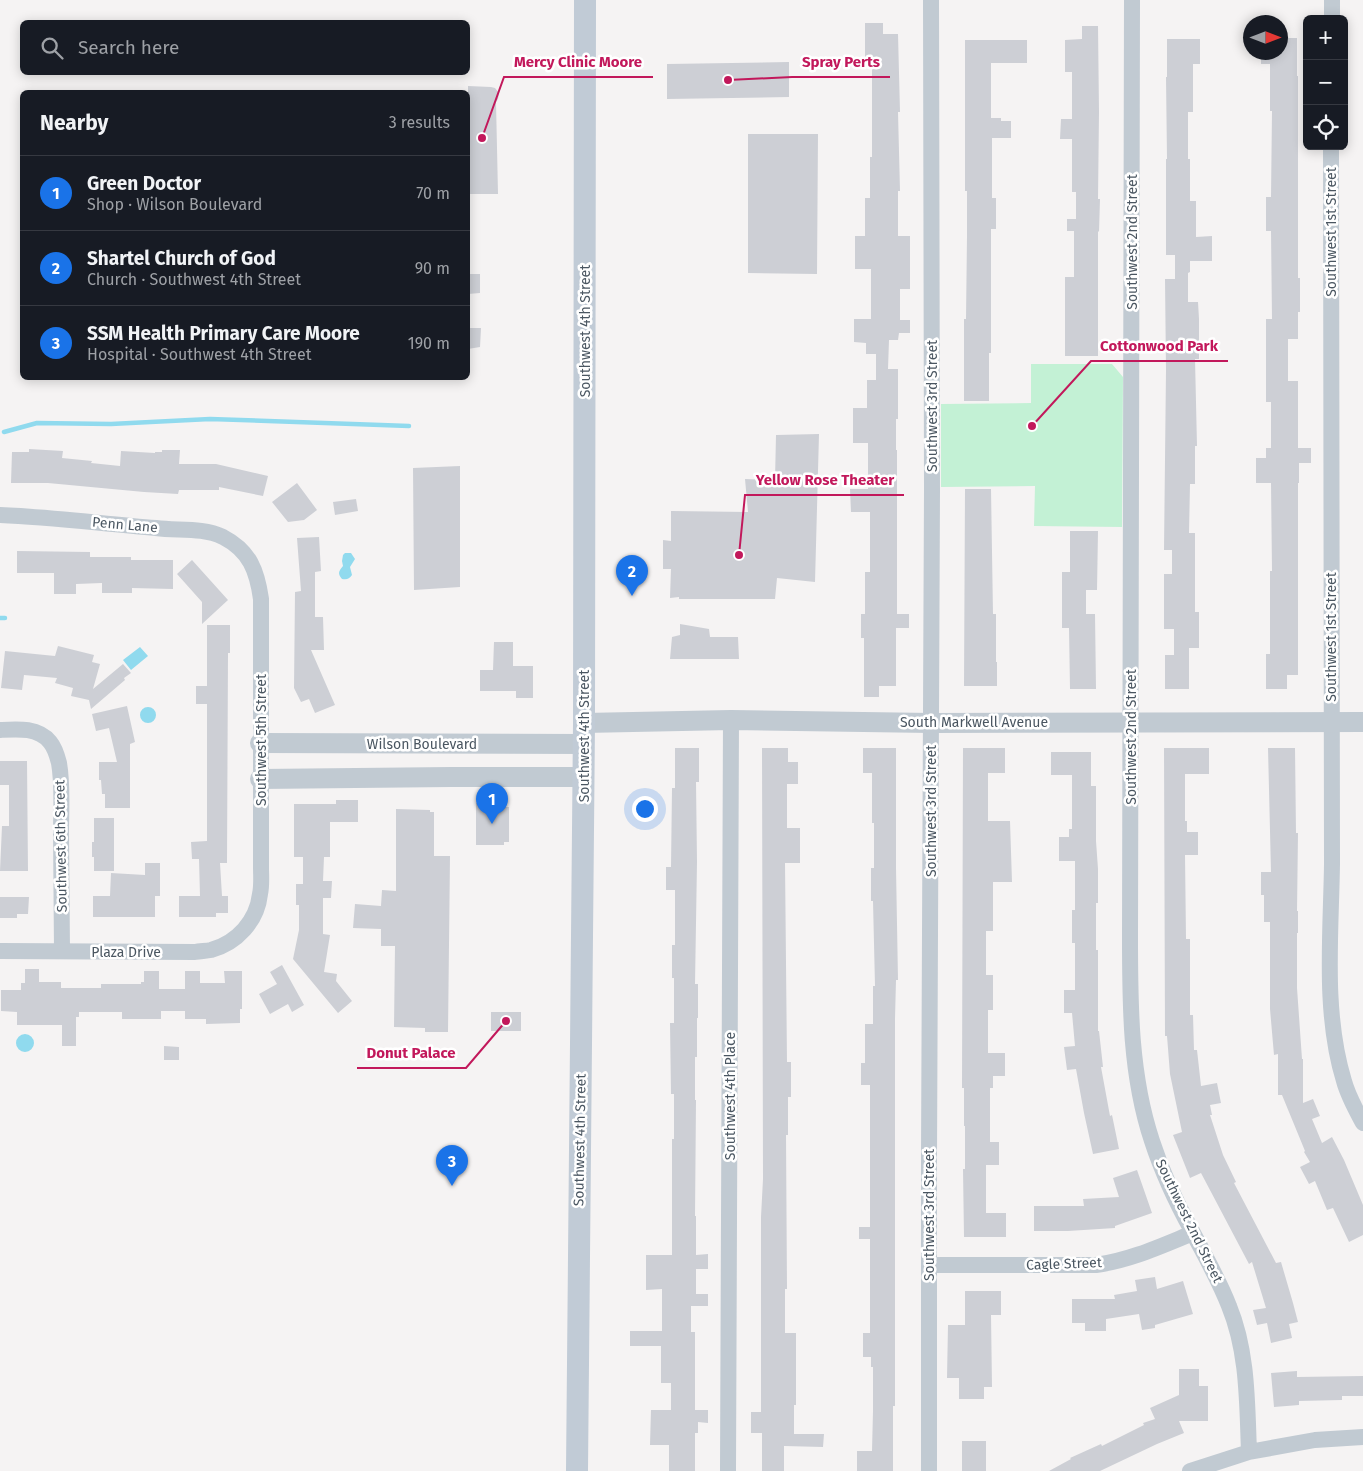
<!DOCTYPE html>
<meta charset="utf-8">
<style>
body{margin:0;font-family:"Fira Sans",sans-serif;background:#242831;color:#f1f3f6}
.controls{position:absolute;right:15px;top:15px;display:grid;overflow:hidden;border-radius:8px;box-shadow:0 2px 12px #0003}
.controls button{width:45px;height:45px;display:grid;place-items:center;padding:0;border:0;border-bottom:1px solid #363941;background:#171b24;color:#f1f3f6;font:25px sans-serif}
.compass{position:absolute;left:1243px;top:15px;width:45px;height:45px;border-radius:50%;background:#171b24;box-shadow:0 2px 12px #0003;rotate:90deg}
.you{position:absolute;left:644px;top:808px;width:18px;height:18px;margin:-12px;border:4px solid #fff;border-radius:50%;background:#1a73e8;box-shadow:0 0 0 8px #1a73e833}
.badge{display:grid;place-items:center;width:32px;height:32px;border-radius:50%;background:#1a73e8;color:#fff;font-size:16px;font-weight:700}
.pin{position:absolute;translate:-50% -41px;filter:drop-shadow(0 1px 2px #0008)}
.pin::after{content:'';position:absolute;top:26px;width:18px;height:15px;background:inherit;clip-path:polygon(0 0,100% 0,50% 100%)}
.list{margin:0;padding:0;list-style:none}
h2{display:flex;justify-content:space-between;align-items:center;height:65px;margin:0;padding:0 20px;font-size:21px}
h2 small{font-size:16px;font-weight:400;color:#9ea1a6}
.list li{display:grid;grid-template-columns:32px 1fr auto;gap:15px;align-items:center;box-sizing:border-box;height:75px;padding:0 20px;border-top:1px solid #363941}
.list b{display:block;font-size:19px;white-space:nowrap}
.list p{margin:0;font-size:16px;white-space:nowrap;color:#9ea1a6}
.list em{font-size:16px;font-style:normal;color:#9ea1a6}
.icon{flex:none;width:28px;height:28px;fill:none;stroke:currentColor;stroke-width:2;stroke-linecap:round;stroke-linejoin:round}
.map{position:relative;flex:none;width:1363px;height:1471px;overflow:hidden}
.search{position:absolute;background:#171b24;box-shadow:0 2px 12px #0003;left:20px;top:20px;width:450px;height:55px;display:flex;align-items:center;gap:12px;box-sizing:border-box;padding:0 18px;border-radius:8px;color:#9ea1a6;font-size:19px}
.panel{position:absolute;background:#171b24;box-shadow:0 2px 12px #0003;left:20px;top:90px;width:450px;height:290px;border-radius:8px}
.map>svg:first-child{display:block}
.green{fill:#c3f1d5}
.water{fill:#90daee}
.lines{fill:none;stroke-linecap:round;stroke-linejoin:round}
.stream{stroke:#90daee;stroke-width:4.5}
.building{fill:#cdcfd5}
.minor{stroke:#c1cad2;stroke-width:16}
.tertiary{stroke:#c1cad2;stroke-width:20}
.secondary{stroke:#c1cbd6;stroke-width:22}
.labels{text-anchor:middle;dominant-baseline:central;stroke-width:5;stroke-linejoin:round;paint-order:stroke}
.street-label{font-size:14px;fill:#4a5661;stroke:#fff}
.leader{fill:none;stroke:#c2185b;stroke-width:2}
.callout-dot{fill:#c2185b;stroke:#fff;stroke-width:2}
.callout-label{font-size:15px;text-anchor:middle;font-weight:bold;fill:#c2185b;stroke:#fff;stroke-width:5;stroke-linejoin:round;paint-order:stroke}
</style>
<div class="map">
<svg width="1363" height="1471" viewBox="0 0 1363 1471">
<rect width="100%" height="100%" fill="#f5f3f3"/>
<path class="green" d="M1031 364H1112L1123 377 1122 527 1034 526 1035 486 941 487V404L1031 403Z"/>
<path class="water" d="M345 553H351L355 559 350 567 352 575C349 579 347 580 342 579 337 573 339 571 343 566L342 561 343 555Z
M140 647 148 656 131 670 123 660Z
M140 715a8 8 0 1 1 16 0a8 8 0 1 1-16 0Z
M16 1043a9 9 0 1 1 18 0a9 9 0 1 1-18 0Z"/>
<g class="lines">
<path class="stream" d="M4 432 37 423 111 424 210 419 409 426
M0 618H5"/>
</g>
<path class="building" d="M865 23H883V34H898L900 112H898L900 191H898V236H910V289H900V320H910V333H899L898 340H889L888 369H898V419H896V450H897V614H909V628H896V686H879V697H864V638H861V614H865V572H870V512H851L850 489H868V443H853V408H867V380H876V354H866V343L854 342V319H871V269H855V236H865V198H870V157H872V59H865Z
M1082 26H1098L1099 112 1098 199H1100L1099 232 1098 231V356H1065V277H1074V231H1067V219H1076V192H1072V139H1060L1061 119H1072V72H1065V40L1082 39Z
M1280 38H1297V76H1298V278H1300V312H1298V339H1288V381H1298V448H1311V463H1299V483H1298V675H1287V689H1266V654H1270V571H1272L1271 483H1256V458H1266V448H1271V402H1266V319H1272L1271 231H1266V197H1271L1272 111H1270V64H1261V52H1280Z
M1167 39H1200V64H1193V112H1188V159H1190V201H1196V237L1212 236V261H1190V272L1188 273V302H1198L1199 319V359H1195L1197 446H1195V484H1190L1189 533H1195V612H1199V648H1189V689H1165V655H1174V629H1164V574H1172V550H1164L1166 370 1165 279H1175V255H1166V159H1167L1166 77H1167Z
M965 40H1027V63H991V118H1001V121H1011V138H992V198H996V229H991V353H989V401H964V319H966L967 236V191H965Z
M789 62V97L667 99V64Z
M468 86 491 87 495 88 499 93 498 99 496 102 498 194H468Z
M748 134H818L817 274 748 273Z
M468 274H480V293L468 294Z
M468 328H481L480 347 468 349Z
M819 434 815 582 777 578 775 599H679V597L670 598 671 569H663V540L671 541V511L748 512 745 479 775 480 776 435Z
M29 449 63 451 62 458 92 461 91 463 120 466 121 451 155 453V452H162V450H180L179 464H216L268 476 263 496 219 487V490H179L178 494 144 492 48 483H11L12 452H29Z
M460 466V587L414 590 413 468Z
M297 483 317 510 304 520 288 522 272 502Z
M965 489H991L993 614H996V662H997V686H964Z
M356 499 358 511 335 515 333 502Z
M1070 531H1098L1097 590H1086V614H1095L1096 689H1070L1069 628H1062V572H1070Z
M319 537 321 571 315 572V617H323L324 650H311L335 705 315 713 309 699 301 702 294 688 295 592 301 591 297 538Z
M17 551 90 552V557H131V560H173V589L132 588V593H102V583L76 584V594H54V573H17Z
M192 560 228 600 202 624V602L177 574Z
M680 624 709 629 710 637H738L739 659H670L672 637 680 635Z
M207 625H230V653H228L227 863H220L222 896H228V913H216V917H179V896H200L199 859H192L191 842 207 841V704H196V686H207Z
M494 642H513V666H533V698H516V691H480V670H493Z
M58 646 94 655 92 662 100 664 93 689 123 664 131 673 124 678 125 680 91 709 89 700 71 696 73 688 55 683 57 678 24 675 22 690 1 688 5 651 55 656Z
M127 706 135 742 130 744V808H105V794H102L101 780H99V762H117L109 728 96 731 92 714Z
M675 748H699V782H696L697 862 695 984H698V1018H697V1057H695V1100H696L695 1216H696V1255L708 1254V1269H696V1294H708V1306H691V1332H695V1410H708V1423L698 1422V1433H695V1471H669V1445H650L651 1410H671V1383H661V1346H630V1331H662V1289L646 1290V1255H672V1139H674V1094H671L670 1023H674V978H672V945H675V890H666V867H671L672 788H675Z
M762 748H788V762H798V784H787V828H800V863H785L787 1062H791V1097H788V1135H786L787 1289H785V1333H796V1405H794V1434H824L823 1447 784 1446V1471H762V1433H751V1412H761V1217L763 1179Z
M863 748H896V868L898 980H896L895 1019V1406H893V1471H857V1451H872L873 1411V1367H871V1357H863V1333H870V1239H859V1227H870V1085H861V1063H865V1024H873V986H875L873 901H871V868H874V823H872V773H863Z
M963 748H1005V773H988V821H1010L1012 882H993V931H986V975H993V1010H988V1053H1005V1076H993V1088H990V1142H999V1165H986V1213H1006V1237H964L963 1169H965V1126H964V1088H962Z
M1164 748H1209V774H1185V821H1187V832H1198V855H1185L1186 939H1190V1015H1193L1194 1050H1197L1201 1086 1217 1083 1221 1103 1210 1105 1212 1115H1210L1223 1155 1236 1182 1234 1183 1276 1263 1281 1262 1293 1303 1298 1322 1289 1324 1292 1338 1271 1343 1267 1323 1257 1325 1253 1310 1266 1308 1252 1262 1249 1264 1201 1173 1190 1178 1173 1135 1182 1132 1170 1074 1167 1036H1165Z
M1268 748H1295L1296 833H1298L1297 911H1298V933H1297V988L1302 1059H1303V1103L1313 1099 1320 1116 1312 1119 1322 1143 1332 1137 1344 1160 1363 1205V1235L1349 1242 1333 1208 1327 1210 1315 1181 1309 1184 1300 1167 1310 1162 1304 1152 1305 1151 1282 1095H1278V1054L1274 1055 1270 1009V922H1264V895H1261V872H1271Z
M1051 752H1091V786H1096V841L1098 869V903H1096V950H1098V1031H1099L1103 1067H1101L1110 1116 1112 1115 1119 1149 1093 1154 1084 1113 1076 1069 1067 1070 1064 1047 1075 1046 1072 1013H1064V990H1075V943H1072V910H1075V861H1059V837H1069V829H1072V775H1051Z
M0 761H27L28 871H0L2 826H9V785H0Z
M336 800H358V822H330V857H324L323 881H332L331 898H323V934L330 935 324 972 337 974 336 981 352 1001 338 1013 293 959 299 930V905H296V884H303V857H294V804H336Z
M476 803H504V807H509V842H504V845H476Z
M396 809 430 810V812H434V856H450L448 1032H425V1028L394 1027 395 946H381V929L353 928 355 904 381 906 382 890 396 891Z
M94 818H114V871H94V857H92V842H94Z
M145 863H160V896H155V917H93V896H110L111 873 145 875Z
M0 897H29L28 914H17V918H0Z
M282 965 304 1005 292 1012 288 1004 270 1014 259 994 277 984 270 972Z
M25 969H39V982H61V988H101V984H141V982H144V971H159V989H185V971H200V983H225L224 971H242V1009H240V1023L206 1024V1019H185V1011H161V1019H122V1012H79V1017H76V1046H62V1025H17V1012L1 1011V990H21V983H25Z
M491 1012H521V1031H491Z
M164 1046 179 1047V1060H164Z
M1137 1170 1152 1213 1115 1226V1228L1068 1231H1034V1206H1084L1083 1199 1119 1197 1113 1178Z
M1155 1277 1157 1289 1183 1281 1193 1314 1155 1325V1328L1142 1330 1139 1314 1106 1319V1331H1085V1323H1072V1299H1115L1114 1295 1137 1291 1135 1280Z
M965 1291H1001V1315H991L992 1387H984V1399H959V1378H947L948 1325H965Z
M1179 1369H1199V1386H1208V1421H1179L1184 1433 1157 1444 1100 1471H1049L1071 1459 1070 1458 1101 1444 1102 1446 1144 1425 1143 1423 1155 1419 1150 1408 1179 1395Z
M1297 1371V1377L1363 1376V1396H1342V1400L1299 1401V1405L1274 1407 1271 1373Z
M962 1441H986V1471H962Z"/>
<g class="lines">
<path class="minor" d="M1132 0 1130 937C1130 1005 1130 1075 1152 1141 1162 1172 1176 1202 1192 1231 1205 1256 1219 1280 1229 1306 1248 1352 1247 1403 1249 1452
M1332 19V0
M1331 146 1332 864C1331 935 1323 1013 1344 1081 1348 1096 1356 1110 1363 1123
M0 515C52 517 104 524 156 528 178 531 202 527 223 537 250 551 257 571 261 599V867C261 876 262 885 260 894 257 921 237 943 211 950 206 951 200 951 195 952L0 951
M0 730C17 729 38 727 50 742 55 748 57 755 59 763 63 786 61 809 61 832 61 872 62 912 62 951
M929 1265H1096C1131 1260 1161 1246 1193 1233
M728 1471 731 720
M929 1471V1155L932 490 931 0
M1190 1471 1249 1452 1315 1440 1363 1437"/>
<path class="tertiary" d="M584 723 731 720 931 723 1363 722
M260 743 584 744
M260 779 451 777H584"/>
<path class="secondary" d="M577 1471 584 723 585 0"/>
</g>
<g class="labels">
<g class="street-label">
<text transform="translate(1331 232) rotate(-90)">Southwest 1st Street</text>
<text transform="translate(1132 242) rotate(-90)">Southwest 2nd Street</text>
<text transform="translate(585 331) rotate(-90)">Southwest 4th Street</text>
<text transform="translate(932 406) rotate(-90)">Southwest 3rd Street</text>
<text transform="translate(125 525) rotate(5)">Penn Lane</text>
<text transform="translate(1331 637) rotate(-90)">Southwest 1st Street</text>
<text x="974" y="722">South Markwell Avenue</text>
<text transform="translate(584 736) rotate(-90)">Southwest 4th Street</text>
<text transform="translate(1131 737) rotate(-90)">Southwest 2nd Street</text>
<text transform="translate(261 740) rotate(-90)">Southwest 5th Street</text>
<text x="422" y="744">Wilson Boulevard</text>
<text transform="translate(931 811) rotate(-90)">Southwest 3rd Street</text>
<text transform="translate(61 846) rotate(-91)">Southwest 6th Street</text>
<text x="126" y="952">Plaza Drive</text>
<text transform="translate(730 1096) rotate(-90)">Southwest 4th Place</text>
<text transform="translate(580 1140) rotate(-89)">Southwest 4th Street</text>
<text transform="translate(929 1215) rotate(-90)">Southwest 3rd Street</text>
<text transform="translate(1189 1221) rotate(64)">Southwest 2nd Street</text>
<text transform="translate(1064 1264) rotate(-2)">Cagle Street</text>
</g>
</g>
<path class="leader" d="M728 80L792 77H890M482 138L504 77H653M1032 426L1091 361H1228M739 555L745 495H904M506 1021L466 1068H357"/>
<g class="callout-dot">
<circle cx="728" cy="80" r="5"/>
<circle cx="482" cy="138" r="5"/>
<circle cx="1032" cy="426" r="5"/>
<circle cx="739" cy="555" r="5"/>
<circle cx="506" cy="1021" r="5"/>
</g>
<g class="callout-label">
<text x="841" y="67">Spray Perts</text>
<text x="578" y="67">Mercy Clinic Moore</text>
<text x="1159" y="351">Cottonwood Park</text>
<text x="825" y="485">Yellow Rose Theater</text>
<text x="411" y="1058">Donut Palace</text>
</g>
</svg>
<div class="controls">
<button>+</button>
<button>−</button>
<button><svg class="icon" aria-label="locate" viewBox="0 0 24 24"><circle cx="12" cy="12" r="6"/><path d="M12 2v4M12 18v4M2 12h4M18 12h4"/></svg></button>
</div>
<svg class="compass" viewBox="-18 -18 36 36"><path d="M0-13l5 13h-10z" fill="#e53935"/><path d="M0 13l5-13h-10z" fill="#9ea1a6"/></svg>
<div class="you"></div>
<div class="pin badge" style="left:492px;top:824px">1</div>
<div class="pin badge" style="left:632px;top:596px">2</div>
<div class="pin badge" style="left:452px;top:1186px">3</div>
<div class="search"><svg class="icon" aria-label="search" viewBox="0 0 24 24"><circle cx="10" cy="10" r="6"/><path d="M15 15l6 6"/></svg>Search here</div>
<section class="panel">
<h2>Nearby<small>3 results</small></h2>
<ul class="list">
<li><span class="badge">1</span><div><b>Green Doctor</b><p>Shop · Wilson Boulevard</p></div><em>70 m</em></li>
<li><span class="badge">2</span><div><b>Shartel Church of God</b><p>Church · Southwest 4th Street</p></div><em>90 m</em></li>
<li><span class="badge">3</span><div><b>SSM Health Primary Care Moore</b><p>Hospital · Southwest 4th Street</p></div><em>190 m</em></li>
</ul>
</section>
</div>
